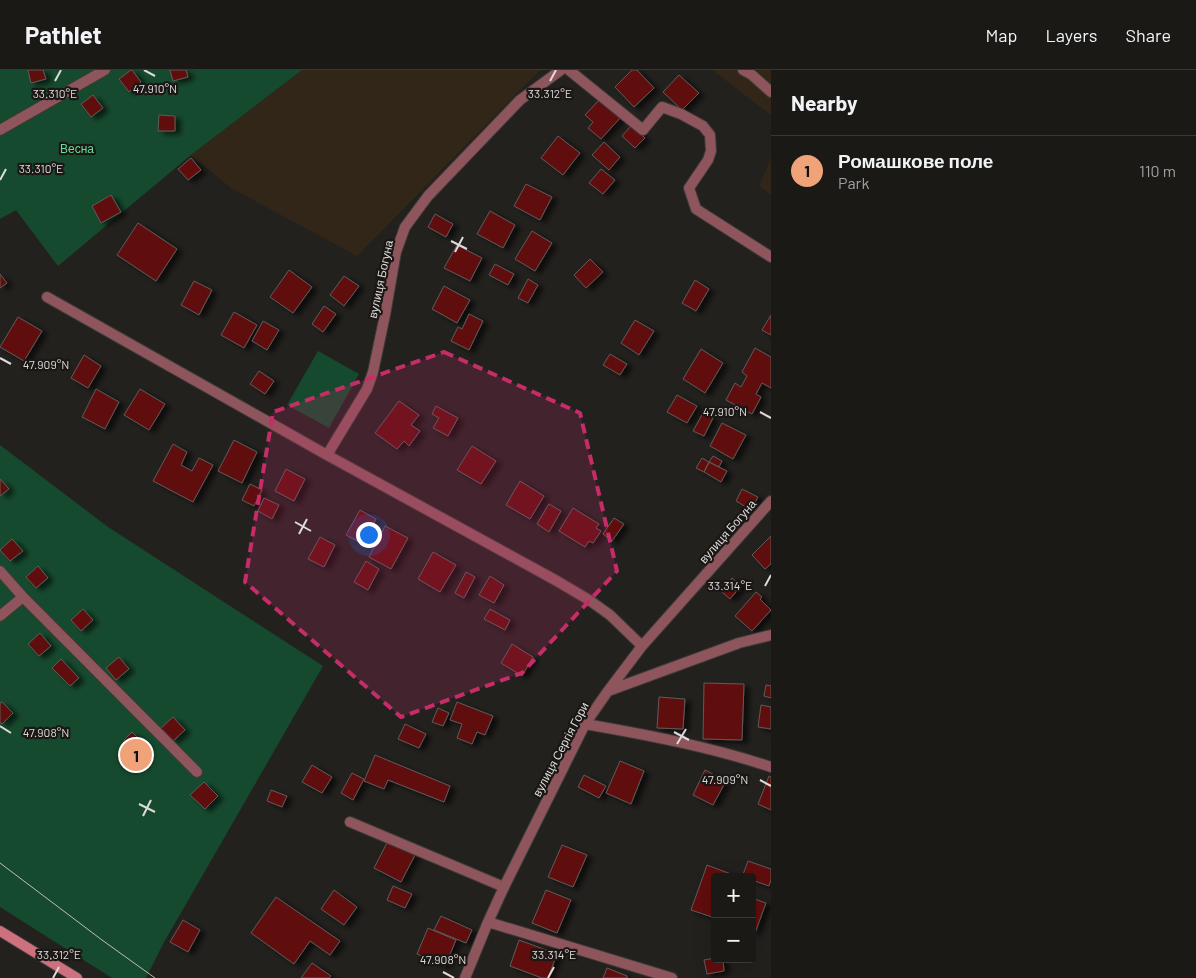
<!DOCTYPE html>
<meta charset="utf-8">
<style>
body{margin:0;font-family:Barlow,sans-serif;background:#23221f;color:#f1f3f6}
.controls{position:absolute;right:15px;bottom:15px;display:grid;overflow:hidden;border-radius:5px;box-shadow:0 5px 20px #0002}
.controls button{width:45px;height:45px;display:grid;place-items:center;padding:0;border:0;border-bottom:1px solid #383835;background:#1a1916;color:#f1f3f6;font:25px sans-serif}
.you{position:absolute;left:368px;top:464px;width:18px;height:18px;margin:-12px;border:4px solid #fff;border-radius:50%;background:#1a73e8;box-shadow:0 0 0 8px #1a73e833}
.badge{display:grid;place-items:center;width:32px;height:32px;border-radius:50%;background:#f0a279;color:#111;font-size:16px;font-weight:700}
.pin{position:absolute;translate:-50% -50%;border:2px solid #fff;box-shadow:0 1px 5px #0006}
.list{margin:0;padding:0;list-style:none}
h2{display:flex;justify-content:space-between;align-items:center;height:65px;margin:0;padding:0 20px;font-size:21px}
h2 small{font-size:16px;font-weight:400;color:#9fa0a1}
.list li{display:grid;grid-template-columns:32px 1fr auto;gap:15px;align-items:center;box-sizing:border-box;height:70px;padding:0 20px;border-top:1px solid #383835}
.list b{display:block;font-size:19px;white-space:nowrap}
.list p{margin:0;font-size:16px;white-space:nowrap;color:#9fa0a1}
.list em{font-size:16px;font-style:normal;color:#9fa0a1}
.map{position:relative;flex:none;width:771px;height:908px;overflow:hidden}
header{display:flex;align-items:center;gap:30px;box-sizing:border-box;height:70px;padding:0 25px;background:#1a1916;border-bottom:1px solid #383835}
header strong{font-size:24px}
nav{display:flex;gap:28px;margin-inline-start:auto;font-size:18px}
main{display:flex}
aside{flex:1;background:#1a1916}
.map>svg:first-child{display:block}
.industrial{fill:#312617}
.green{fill:#164a2e}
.building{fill:#61110f;stroke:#5e5a59;filter:url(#shadow)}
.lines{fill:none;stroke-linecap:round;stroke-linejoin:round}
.service-casing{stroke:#3d3b38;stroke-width:12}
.minor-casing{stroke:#3d3b38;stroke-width:12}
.secondary-casing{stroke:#3d3b38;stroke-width:12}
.service{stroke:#8f555d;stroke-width:10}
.minor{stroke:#8f555d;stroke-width:10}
.secondary{stroke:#ce717f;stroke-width:10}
.tram{stroke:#bebcbb;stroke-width:1}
.marked{fill:#c52c68;fill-opacity:0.2;stroke:#c52c68;stroke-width:4;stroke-dasharray:10 6;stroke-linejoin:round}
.ticks{fill:none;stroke:#dddbda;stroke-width:2}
.labels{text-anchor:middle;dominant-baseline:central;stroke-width:4.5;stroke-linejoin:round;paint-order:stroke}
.park-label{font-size:12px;fill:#67dd9a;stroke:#1a1715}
.street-label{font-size:12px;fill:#dddbda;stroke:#1a1715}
.ticks-label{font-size:12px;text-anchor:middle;fill:#dddbda;stroke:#1a1715;stroke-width:4.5;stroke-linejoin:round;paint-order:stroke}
</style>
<header>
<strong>Pathlet</strong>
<nav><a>Map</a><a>Layers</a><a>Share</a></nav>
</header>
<main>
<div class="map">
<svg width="771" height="908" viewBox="0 0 771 908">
<defs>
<filter id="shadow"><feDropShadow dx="5.5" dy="3" stdDeviation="2.5" flood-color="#0009"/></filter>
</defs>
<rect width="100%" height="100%" fill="#23211e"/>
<path class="industrial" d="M302 0H540L357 186 231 118 191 85Z
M712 0H771V45Z
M771 88V125L759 116Z"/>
<path class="green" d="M0 0H302L191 85 58 196 16 140 0 149Z
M318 281 359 304 329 358 287 335Z
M0 375 108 457 323 596 163 874 146 908H112L0 837Z"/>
<path class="building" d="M28 0H43L46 9 31 13Z
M131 0H132L141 12 129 22 119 9Z
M170 0H186L188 7 173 11Z
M632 0H637L654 18 634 37 615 17Z
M679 5 699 23 682 40 663 22Z
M93 25 103 38 91 47 81 34Z
M600 29 621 47 601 69 588 58 593 52 585 45Z
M159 45 175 46V61H158Z
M631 56 645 68 635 78 622 66Z
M558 66 580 83 563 105 541 88Z
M604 72 620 87 609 100 592 85Z
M191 88 201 100 188 110 178 99Z
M601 99 615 110 603 124 589 113Z
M526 114 552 127 540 150 514 136Z
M111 125 121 142 101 153 92 136Z
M490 141 515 155 503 178 477 164Z
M435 144 453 154 446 167 428 157Z
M138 153 177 179 156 211 117 185Z
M532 161 552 173 535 201 515 189Z
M457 175 482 188 470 211 444 198Z
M590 189 603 202 586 218 574 205Z
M495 194 514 204 508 215 489 205Z
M289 200 312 217 293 243 270 227Z
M0 204 7 213 0 218Z
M344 206 359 216 344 236 330 225Z
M528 209 538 215 528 233 518 228Z
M695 210 709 219 696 241 682 233Z
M194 211 212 220 199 245 181 235Z
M444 216 470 230 457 253 432 239Z
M324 236 336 244 323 262 312 254Z
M234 242 257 255 244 278 221 265Z
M469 244 483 251 469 280 451 271 458 257 462 259Z
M771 245V265L762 260Z
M18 247 42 261 24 291 0 277Z
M635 250 654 261 639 285 621 273Z
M263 251 279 260 267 280 252 271Z
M755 278 771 287V318L762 313 756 324 761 327 752 344 726 330 735 313 741 317 747 306 742 302Z
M701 279 723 293 705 323 683 309Z
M610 284 627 294 620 305 603 295Z
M84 285 101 296 88 318 71 308Z
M259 301 274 311 265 324 250 314Z
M96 319 119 332 105 359 82 347Z
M140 319 165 334 149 360 124 345Z
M677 325 697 336 687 353 667 342Z
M399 331 419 345 411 355 420 361 409 376 404 371 397 379 375 363Z
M436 336 458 348 448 366 433 358 439 348 432 344Z
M703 343 713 348 704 366 693 361Z
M722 353 746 365 733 389 710 376Z
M234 370 257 382 242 413 218 401Z
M173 374 187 382 181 395 192 401 199 388 213 395 193 432 153 411Z
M472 376 496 391 481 414 457 400Z
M713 386 722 391 719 397 709 392Z
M702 388 709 392 704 402 696 398Z
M709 392 727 401 721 412 704 402Z
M286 399 305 409 294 431 275 421Z
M0 409 9 419 0 426Z
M520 411 544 426 530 449 506 435Z
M250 414 262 420 254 436 242 430Z
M742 419 758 427 751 440 736 431Z
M264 428 279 435 272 449 258 441Z
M549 434 561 441 549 462 537 454Z
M573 438 599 454 596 458 601 461 593 473 589 471 585 477 559 461Z
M360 440 376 449 363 474 346 465Z
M614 448 624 454 612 471 603 464Z
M385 456 408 468 391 499 369 487Z
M771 466V494L765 499 752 485Z
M320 467 335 475 324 497 308 489Z
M12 469 23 481 10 491 0 480Z
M433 482 456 495 440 522 418 509Z
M366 491 379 499 368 520 354 512Z
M38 496 48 508 36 518 26 507Z
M466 502 475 507 464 528 455 523Z
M490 506 504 515 494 533 479 525Z
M732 508 741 516 730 529 722 522Z
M756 522 762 527 760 529 771 540 752 561 735 546Z
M83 539 93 550 81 561 71 550Z
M490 539 510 550 505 560 484 549Z
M40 563 51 576 39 586 28 574Z
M512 574 533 587 522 606 501 593Z
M119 587 129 599 116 610 106 598Z
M61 589 79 608 70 616 52 598Z
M704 613 744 614 742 670 703 669Z
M766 615 771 616V628L764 626Z
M659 627 685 629 683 659 657 658Z
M2 632 13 643 2 654 0 652V633Z
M457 632 493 646 485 665 477 662 472 674 457 668 462 654 450 650Z
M761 635 771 637V659L758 657Z
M438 638 449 643 443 656 432 652Z
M173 647 185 660 173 671 161 658Z
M405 654 426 664 419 678 398 669Z
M132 662 146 676 138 684 124 670Z
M375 685 450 716 444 732 388 710 384 719 364 711Z
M620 691 644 701 631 734 606 723Z
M312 695 332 707 322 723 302 712Z
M705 700 726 711 713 735 693 725Z
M352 703 364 709 353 730 341 723Z
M584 705 606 716 599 728 578 717Z
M769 706 771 707V740L758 734Z
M204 712 218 726 205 739 190 725Z
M271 720 287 726 282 737 267 731Z
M388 771 415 785 401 812 374 798Z
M562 775 587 785 573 817 548 807Z
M748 791 771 799V810L769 816 752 810V807H742Z
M707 795 731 804 730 807H715V848L691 840Z
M393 816 412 824 405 838 387 830Z
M334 820 357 837 344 855 321 839Z
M546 820 571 830 557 863 532 853Z
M276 827 340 871 330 885 310 871 294 894 251 863Z
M752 828 766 833 755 863 752 862Z
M441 846 472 860 466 873 434 860Z
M183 850 200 860 188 882 170 872Z
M428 858 456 870 445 896 417 884Z
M519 870 557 884 548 908H542L510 896Z
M715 888 723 889 724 901 707 904 704 890Z
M312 893 331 906 329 908H301Z
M607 898 627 906V908H603Z"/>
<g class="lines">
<defs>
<path id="service" d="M569 0 643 60 662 37 681 44 703 56 710 65 711 81 708 90 689 118 696 139 771 187
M0 60 105 0
M0 501 23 527 197 702
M0 546 23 527
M350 752 504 817"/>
<path id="minor" d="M743 0 752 5 771 22
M47 227 327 385 557 511 589 530 610 545 642 576
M327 385 367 319 373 302 385 245 396 182 405 157 428 126 520 30 561 0
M608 621 642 576 771 431
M585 654C648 665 711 677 771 697
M488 852 672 908
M465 908 488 852 504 817 585 654 608 621 739 573 771 565"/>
<path id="secondary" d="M0 861 77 908"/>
</defs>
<use href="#service" class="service-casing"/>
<use href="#minor" class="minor-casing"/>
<use href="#secondary" class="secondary-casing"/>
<use href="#service" class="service"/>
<use href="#minor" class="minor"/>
<use href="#secondary" class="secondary"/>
<path class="tram" d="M0 793 102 870 155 908"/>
</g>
<path class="marked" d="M444 282 580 343 617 501 522 603 401 647 245 512 273 342Z"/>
<path class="ticks" d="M144 0 155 6M55 11 61 0M550 11 556 0M0 110 6 99M451 171 467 179M455 182 463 167M0 288 11 294M760 342 771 348M295 452 311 461M299 464 307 449M765 516 771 505M0 656 11 663M674 662 689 670M677 674 686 659M760 710 771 716M139 734 155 742M143 746 151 730M443 902 454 908M53 908 59 897M548 908 554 897"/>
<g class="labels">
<g class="park-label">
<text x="77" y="78">Весна</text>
</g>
<g class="street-label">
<text transform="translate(380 209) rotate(-78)">вулиця Богуна</text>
<text transform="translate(727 461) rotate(-49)">вулиця Богуна</text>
<text transform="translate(560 679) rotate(-62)">вулиця Сергія Гори</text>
</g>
</g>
<g class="ticks-label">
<text x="155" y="23">47.910°N</text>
<text x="55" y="28">33.310°E</text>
<text x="550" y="28">33.312°E</text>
<text x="41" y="103">33.310°E</text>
<text x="46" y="299">47.909°N</text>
<text x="725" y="346">47.910°N</text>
<text x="730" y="520">33.314°E</text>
<text x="46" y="667">47.908°N</text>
<text x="725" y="714">47.909°N</text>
<text x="59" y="889">33.312°E</text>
<text x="554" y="889">33.314°E</text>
<text x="443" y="894">47.908°N</text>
</g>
</svg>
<div class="controls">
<button>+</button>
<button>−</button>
</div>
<div class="you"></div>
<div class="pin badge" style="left:136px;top:685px">1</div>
</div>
<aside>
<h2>Nearby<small></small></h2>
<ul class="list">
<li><span class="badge">1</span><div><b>Ромашкове поле</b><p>Park</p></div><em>110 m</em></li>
</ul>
</aside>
</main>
